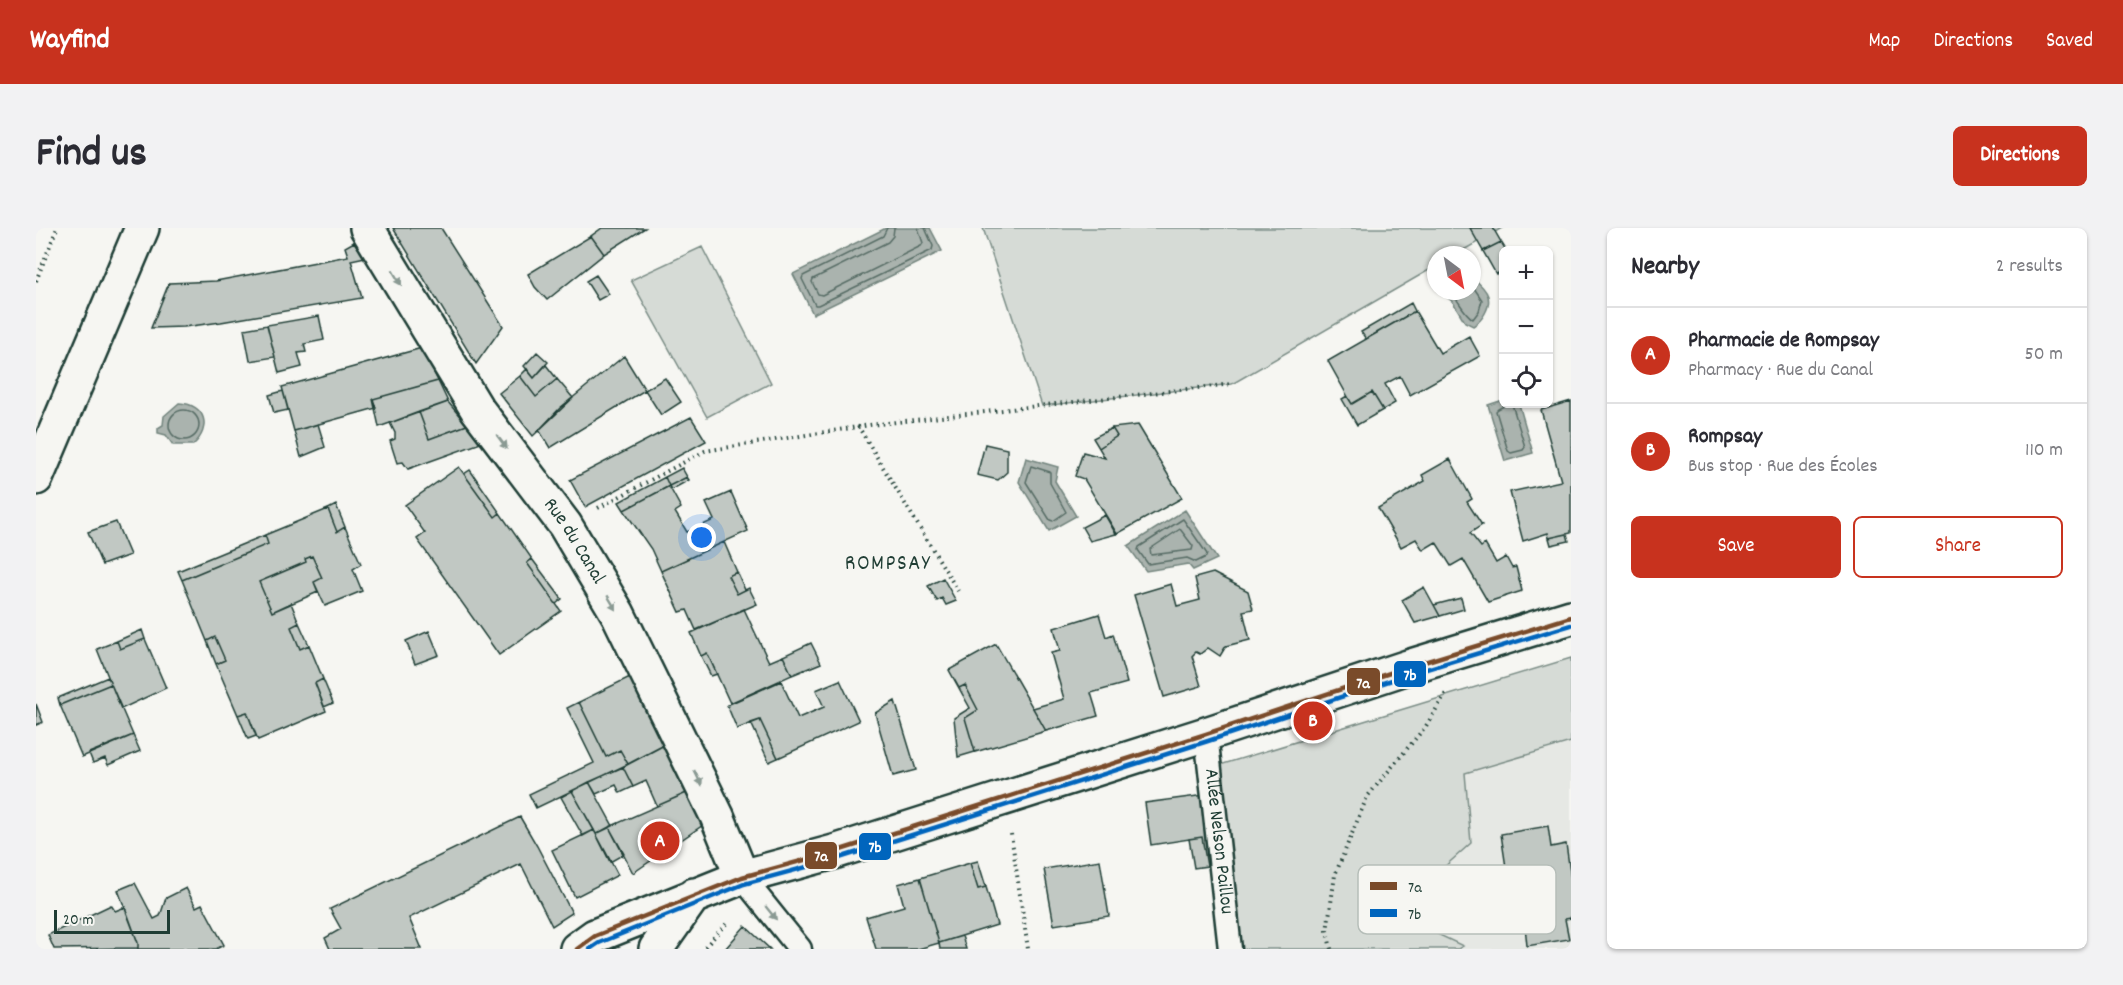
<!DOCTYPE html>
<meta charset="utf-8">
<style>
body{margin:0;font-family:Dekko,sans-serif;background:#f2f2f3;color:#2b2b33}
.controls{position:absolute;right:18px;top:18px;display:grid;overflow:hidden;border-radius:9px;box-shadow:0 2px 4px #0004}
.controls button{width:54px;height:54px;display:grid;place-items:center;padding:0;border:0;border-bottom:2px solid #e1e1e2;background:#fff;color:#2b2b33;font:30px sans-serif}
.compass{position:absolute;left:1391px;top:18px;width:54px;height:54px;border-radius:50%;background:#fff;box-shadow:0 2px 4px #0004;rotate:148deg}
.scale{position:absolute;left:18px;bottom:15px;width:116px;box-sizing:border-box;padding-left:6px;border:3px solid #1f3d34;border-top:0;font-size:16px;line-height:21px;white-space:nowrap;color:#1f3d34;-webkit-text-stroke:4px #f6f6f2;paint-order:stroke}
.you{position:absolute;left:666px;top:310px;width:21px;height:21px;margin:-15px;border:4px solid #fff;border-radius:50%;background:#1a73e8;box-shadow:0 0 0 9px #1a73e833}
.badge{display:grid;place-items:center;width:39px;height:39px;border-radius:50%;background:#c8321e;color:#fff;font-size:20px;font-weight:700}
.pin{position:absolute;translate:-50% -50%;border:3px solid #fff;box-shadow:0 2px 6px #0006}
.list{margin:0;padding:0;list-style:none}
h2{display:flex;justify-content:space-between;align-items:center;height:78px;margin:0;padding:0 24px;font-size:26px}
h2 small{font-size:20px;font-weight:400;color:#7c7c81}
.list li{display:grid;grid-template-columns:39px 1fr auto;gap:18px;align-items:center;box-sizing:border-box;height:96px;padding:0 24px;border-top:2px solid #e1e1e2}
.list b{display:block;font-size:22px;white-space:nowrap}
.list p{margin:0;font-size:20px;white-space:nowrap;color:#7c7c81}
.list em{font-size:20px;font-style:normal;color:#7c7c81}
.actions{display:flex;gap:12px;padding:18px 24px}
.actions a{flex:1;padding:14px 0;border:2px solid #c8321e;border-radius:9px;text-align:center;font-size:21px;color:#c8321e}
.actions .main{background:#c8321e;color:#fff}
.icon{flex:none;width:33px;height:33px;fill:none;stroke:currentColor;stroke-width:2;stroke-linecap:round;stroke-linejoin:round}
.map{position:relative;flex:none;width:1535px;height:721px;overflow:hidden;border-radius:9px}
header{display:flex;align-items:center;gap:36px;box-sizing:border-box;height:84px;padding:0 30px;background:#c8321e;color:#fff}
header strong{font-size:28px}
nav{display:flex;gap:33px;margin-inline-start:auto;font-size:21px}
.intro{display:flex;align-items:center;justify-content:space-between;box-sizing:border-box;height:144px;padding:0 36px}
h1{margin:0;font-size:42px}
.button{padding:15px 27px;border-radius:9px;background:#c8321e;color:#fff;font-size:21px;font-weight:700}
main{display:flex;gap:36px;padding:0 36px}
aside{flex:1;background:#fff;border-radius:9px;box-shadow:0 2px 4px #0004}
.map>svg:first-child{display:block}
.built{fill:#e6e8e4}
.green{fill:#d6dbd6;stroke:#7a8c85;stroke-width:1.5}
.water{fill:#aab3ae;stroke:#72847d;stroke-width:1.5}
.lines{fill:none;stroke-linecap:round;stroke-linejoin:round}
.shore{stroke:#576c65;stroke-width:1.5}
.building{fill:#c1c8c3;stroke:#1f3d34;stroke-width:1.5}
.service-casing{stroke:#1f3d34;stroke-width:27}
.minor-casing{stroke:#1f3d34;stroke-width:38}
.tertiary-casing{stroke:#1f3d34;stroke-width:38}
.path{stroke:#1f3d34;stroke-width:4;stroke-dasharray:1.5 4.5;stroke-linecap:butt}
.service{stroke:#f6f6f2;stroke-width:22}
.minor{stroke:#f6f6f2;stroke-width:33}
.tertiary{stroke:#f6f6f2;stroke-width:33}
.bus-1-casing{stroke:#f6f6f2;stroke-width:9}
.bus-2-casing{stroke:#f6f6f2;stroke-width:9}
.bus-1{stroke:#7a4b2a;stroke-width:4.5}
.bus-2{stroke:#0065bd;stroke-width:4.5}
.oneway{fill:#8a9a93}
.labels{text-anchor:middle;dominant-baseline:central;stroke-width:6;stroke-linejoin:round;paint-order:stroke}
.street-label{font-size:20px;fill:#1f3d34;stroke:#f6f6f2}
.quarter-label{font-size:22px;letter-spacing:1.5px;fill:#1f3d34;stroke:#f6f6f2}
.key{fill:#f6f6f2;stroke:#b6beb9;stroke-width:1.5}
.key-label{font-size:16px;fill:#1f3d34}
.line-badge{stroke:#f6f6f2;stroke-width:2}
.badge-label{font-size:16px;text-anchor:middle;font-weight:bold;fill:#fff}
</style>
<header>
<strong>Wayfind</strong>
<nav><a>Map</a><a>Directions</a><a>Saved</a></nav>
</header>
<div class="intro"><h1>Find us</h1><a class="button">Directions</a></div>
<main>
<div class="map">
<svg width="1535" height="721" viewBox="0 0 1535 721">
<rect width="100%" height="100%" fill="#f6f6f2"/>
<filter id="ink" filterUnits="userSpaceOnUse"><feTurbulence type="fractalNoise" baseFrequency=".0167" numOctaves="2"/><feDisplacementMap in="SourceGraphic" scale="12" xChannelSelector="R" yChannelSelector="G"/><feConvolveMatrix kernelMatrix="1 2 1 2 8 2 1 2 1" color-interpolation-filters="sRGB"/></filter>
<g filter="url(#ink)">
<path class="built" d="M1535 514V721H1422L1426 718 1357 686 1434 615 1428 545Z"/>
<path class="green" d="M947 0H1466L1419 27H1400V38L1196 156 1006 178Z
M666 19 735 155 671 189 595 52Z
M1535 430V514L1429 545 1435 615 1357 685 1427 718 1422 721H1194L1174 540Z"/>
<path class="water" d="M850 0H894L906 23 777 86 757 46Z
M1436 49C1442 54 1450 61 1452 68 1455 79 1446 93 1437 98L1429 94 1417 74 1403 63H1436Z
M1467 172 1468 176H1483L1497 225 1469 233 1452 177Z
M143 175C170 176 176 200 157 217H137L130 207 122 205V200L127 197 128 188Z
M990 230 1022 239 1019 253 1040 288 1013 303 983 254Z
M1149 282 1181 331 1157 342 1152 336 1110 343 1092 318Z"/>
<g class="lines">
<path class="shore" d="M851 0 847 8 767 48 766 51 779 77H782L896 22 897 18 889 0
M858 0 857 8 852 14 777 51 776 54 782 66 786 67 885 18 887 15 882 0
M1413 63C1423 71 1427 85 1437 91L1443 83 1446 72 1436 57
M1472 176 1462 181 1460 183 1472 223 1475 225 1487 222 1489 219 1476 176
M133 197a15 15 0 1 1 30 0a15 15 0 1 1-30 0Z
M995 238 1014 244V255L1030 284 1017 293 1014 292 990 254Z
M1147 291 1171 326 1170 329 1160 334 1151 330 1112 336 1102 322 1103 319Z
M1144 301 1157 318 1156 322 1115 327 1114 321Z"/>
</g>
<path class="building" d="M357 0H405L467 98 440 136Z
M566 0H609L568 26 555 8Z
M1434 0H1457L1465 14 1447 23Z
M555 8 568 26 511 72 499 59 492 46Z
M318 14 329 29 315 32 326 70 185 94 148 99 115 100 133 55 180 53 312 28 309 19Z
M1465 14 1470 22H1468V43L1460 46 1447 23Z
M560 47 573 66 562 72 550 53Z
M1375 75 1379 83 1330 111 1325 104Z
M1379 83 1404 125 1433 108 1444 128 1374 167 1364 148 1349 156 1359 175 1347 182 1336 164 1316 176 1292 133Z
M283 88 288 112 268 116 270 124 262 125 266 139 243 145 231 97Z
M231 97 239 129 214 133 208 101Z
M386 120 402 153 337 171 340 180 258 203 246 159Z
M501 124 512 134 498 150 488 138Z
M588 128 609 162 514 220 503 202 524 180Z
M510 137 521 151 500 169 484 148 491 141 498 150Z
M484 148 500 169 521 151 537 170 497 208 463 165Z
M629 150 645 174 625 187 609 162Z
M402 153 412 174 343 199 337 171Z
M247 163 252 182 238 185 233 167Z
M1336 164 1347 182 1321 197 1306 171 1311 168 1316 176Z
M1535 173V305L1513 310 1512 305 1487 313 1474 264 1525 253 1505 182Z
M412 174 431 197 393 211 383 184Z
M383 184 393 211 431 197 445 215 372 241 367 234 361 235 354 213 359 211V205L354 195Z
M655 189 670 213 549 279 534 252Z
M282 196 289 219 265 229 258 203Z
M1102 197 1146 270 1081 306 1048 251 1039 248 1047 224 1069 230 1063 220 1081 208 1076 200Z
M1076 200 1081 208 1063 220 1057 210Z
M949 216 971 221V244L962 252 941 247Z
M1414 231 1436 271 1431 274 1446 297 1434 305 1445 319 1449 316 1460 335 1470 329 1476 340 1480 339 1486 363 1452 374 1427 331 1415 338 1400 314 1387 322 1380 311 1365 319 1342 280 1389 253 1386 247Z
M423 239 459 289 464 285 496 331 491 335 525 383 463 427 381 311 389 305 369 277Z
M646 240 651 249 633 258 629 249Z
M434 242 464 285 459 289 428 246Z
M629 249 633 258 632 259 588 282 583 274Z
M651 249 653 252 635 262 633 258Z
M633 258 645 280 639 284 651 304 678 292 670 275 695 264 712 303 625 343 615 321 588 282Z
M300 277 309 299 301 304 292 281Z
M292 281 301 304 309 299 325 336 317 341 326 363 289 378 278 354 286 350 276 328 269 331 270 334 223 354 236 384 255 375 263 395 255 399 264 421 273 417 287 451 279 455 290 483 222 512 211 484 202 487 180 436 189 432 179 409 171 413 146 352 232 316 229 307Z
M1069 287 1080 306 1054 313 1046 299Z
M80 294 94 327 66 337 52 304Z
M1531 306 1533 313 1515 317 1513 310Z
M229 307 232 316 146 352 142 343Z
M688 314 701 344 692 348 701 366 713 360 721 376 660 402 651 382 644 384 625 343Z
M276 328 286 350 278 354 282 364 236 384 223 354 270 334 269 331Z
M496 331 526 371 520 376 491 335Z
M701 344 709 362 701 366 692 348Z
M1177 345 1212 363 1217 381 1207 383 1214 412 1190 418 1184 428 1172 420 1164 426 1160 424 1156 428 1165 458 1128 469 1098 367 1135 356 1141 378 1164 372 1159 350Z
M907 350 920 373 910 377 906 370 901 373 892 358Z
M1388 359 1404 388 1379 395 1366 372Z
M1425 370 1428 381 1404 388 1398 377Z
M708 381 733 434 747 428 756 447 694 475 671 425 665 428 655 405Z
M1063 386 1070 409 1077 406 1091 455 1055 465 1062 488 1010 503 997 480 1028 471 1015 425 1024 423 1018 400Z
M263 395 273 417 264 421 255 399Z
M106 402 109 411 84 421 81 413Z
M393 403 403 427 379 436 370 413Z
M179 409 189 432 180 436 171 413Z
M109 411 130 460 85 481 61 421 81 413 84 421Z
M775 415 785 435 756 447 747 428Z
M960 416 1010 503 939 524 929 490 942 482 929 457 923 460 913 442Z
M671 425 681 446 675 448 665 428Z
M600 446 632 515 592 536 584 522 570 529 543 474Z
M72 449 75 456 24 477 22 470Z
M287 451 297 475 288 479 279 455Z
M804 452 823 493 742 530 724 492 701 501 691 477 745 453 762 490 788 479 780 462Z
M75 456 97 507 46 529 24 477Z
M929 457 942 482 929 490 939 524 922 529 918 490 934 480 923 460Z
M859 473 880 542 857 548 839 485Z
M543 474 570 529 584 522 592 536 500 580 493 566 558 535 531 480Z
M0 476 7 494 0 497Z
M211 484 220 508 212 511 202 487Z
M724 492 742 530 733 534 715 495Z
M97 507 104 523 72 537 69 530 57 535 53 525Z
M634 514 655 563 621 578 610 553 597 559 587 539Z
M587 539 597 559 584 565 580 557 560 566 553 554Z
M553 554 577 598 560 606 536 563Z
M536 563 558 602 547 608 525 569Z
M655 563 670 595 597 645 573 599Z
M1169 567 1179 636 1171 638 1166 609 1115 617 1109 575Z
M484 589 501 618 536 685 516 698 485 636 373 690 386 721H294L289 710 305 701 294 681Z
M1512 598 1515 619 1530 616 1535 651V690L1529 691 1533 711 1491 718 1489 698 1479 699 1465 606Z
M573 599 588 626 574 634 560 606Z
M558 602 582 647 539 669 516 622Z
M1166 609 1171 638 1158 640 1153 611Z
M1064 632 1073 688 1018 697 1008 641Z
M942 633 950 659 942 661 934 635Z
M934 635 942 661 950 659 961 697 903 715 884 650Z
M884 650 903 715 882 721H840L830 689 868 678 862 656Z
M99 655 118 691 124 688 130 670 150 660 160 679 166 676 188 717 180 721H102V715L82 662Z
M75 677 79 683 89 679 102 715V720L18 721 12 707Z
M709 698 734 721H689Z
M926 708 930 721H904L903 715Z"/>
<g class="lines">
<defs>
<g id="service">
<path id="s1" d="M1170 506 1194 721"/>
<path d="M706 649 764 721"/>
</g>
<g id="minor">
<path id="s2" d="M331 0 441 181 529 297 582 386 681 588 706 649"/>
</g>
<path id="tertiary" d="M0 250 106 0
M541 721 559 708 706 649 798 624 1170 506 1372 439 1535 389
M620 721 658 667"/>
</defs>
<use href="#service" class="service-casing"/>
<use href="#minor" class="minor-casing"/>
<use href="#tertiary" class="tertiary-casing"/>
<path class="path" d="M0 53 21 0
M822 198 922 363
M562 280 669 223 834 197 1196 156
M975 606 992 721
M669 719 690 696
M1295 721 1291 703 1299 647 1331 569 1390 498 1410 465"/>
<use href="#service" class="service"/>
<use href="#minor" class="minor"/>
<use href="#tertiary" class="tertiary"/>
<defs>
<path id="bus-1" d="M541 721 559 708 706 649 798 624 1170 506 1372 439 1535 389"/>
<path id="bus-2" d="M554 721 563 715 708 656 800 631 1172 513 1374 446 1535 397"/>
</defs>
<use href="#bus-1" class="bus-1-casing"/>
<use href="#bus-2" class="bus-2-casing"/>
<use href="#bus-1" class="bus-1"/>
<use href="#bus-2" class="bus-2"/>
</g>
<defs><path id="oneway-solid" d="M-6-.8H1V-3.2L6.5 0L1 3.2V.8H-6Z" transform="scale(1.5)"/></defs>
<g class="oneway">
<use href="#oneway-solid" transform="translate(361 50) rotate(59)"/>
<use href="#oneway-solid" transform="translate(466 214) rotate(53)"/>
<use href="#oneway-solid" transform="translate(576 375) rotate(59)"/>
<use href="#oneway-solid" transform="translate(662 550) rotate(64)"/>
<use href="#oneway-solid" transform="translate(735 685) rotate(51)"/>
</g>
</g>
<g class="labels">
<g class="street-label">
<text stroke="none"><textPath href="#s2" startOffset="376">Rue du Canal</textPath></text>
<text stroke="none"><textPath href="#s1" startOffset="108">Allée Nelson Paillou</textPath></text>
</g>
<g class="quarter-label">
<text x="852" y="336">ROMPSAY</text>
</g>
</g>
<rect x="1322" y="637" width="198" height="69" rx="9" class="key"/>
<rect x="1334" y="654" width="27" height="8" fill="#7a4b2a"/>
<rect x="1334" y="681" width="27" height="8" fill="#0065bd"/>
<g class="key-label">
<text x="1372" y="664">7a</text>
<text x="1372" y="691">7b</text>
</g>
<g class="line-badge">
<rect x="1357" y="432" width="34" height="28" rx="6" fill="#0065bd"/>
<rect x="1310" y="439" width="35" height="29" rx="6" fill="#7a4b2a"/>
<rect x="822" y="604" width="34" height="29" rx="6" fill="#0065bd"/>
<rect x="768" y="613" width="34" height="29" rx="6" fill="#7a4b2a"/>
</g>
<g class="badge-label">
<text x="1374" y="452">7b</text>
<text x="1327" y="460">7a</text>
<text x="839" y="624">7b</text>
<text x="785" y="633">7a</text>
</g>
</svg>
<div class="controls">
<button>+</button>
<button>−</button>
<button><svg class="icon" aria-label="locate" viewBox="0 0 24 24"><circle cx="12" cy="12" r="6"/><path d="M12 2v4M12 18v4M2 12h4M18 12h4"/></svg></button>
</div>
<svg class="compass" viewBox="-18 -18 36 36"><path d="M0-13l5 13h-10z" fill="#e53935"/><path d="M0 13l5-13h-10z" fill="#7c7c81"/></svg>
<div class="scale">20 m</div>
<div class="you"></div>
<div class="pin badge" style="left:624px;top:613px">A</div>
<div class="pin badge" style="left:1277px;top:493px">B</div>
</div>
<aside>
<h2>Nearby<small>2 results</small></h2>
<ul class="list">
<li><span class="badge">A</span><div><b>Pharmacie de Rompsay</b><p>Pharmacy · Rue du Canal</p></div><em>50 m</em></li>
<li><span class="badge">B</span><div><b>Rompsay</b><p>Bus stop · Rue des Écoles</p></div><em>110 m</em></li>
</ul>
<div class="actions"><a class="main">Save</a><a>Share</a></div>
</aside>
</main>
